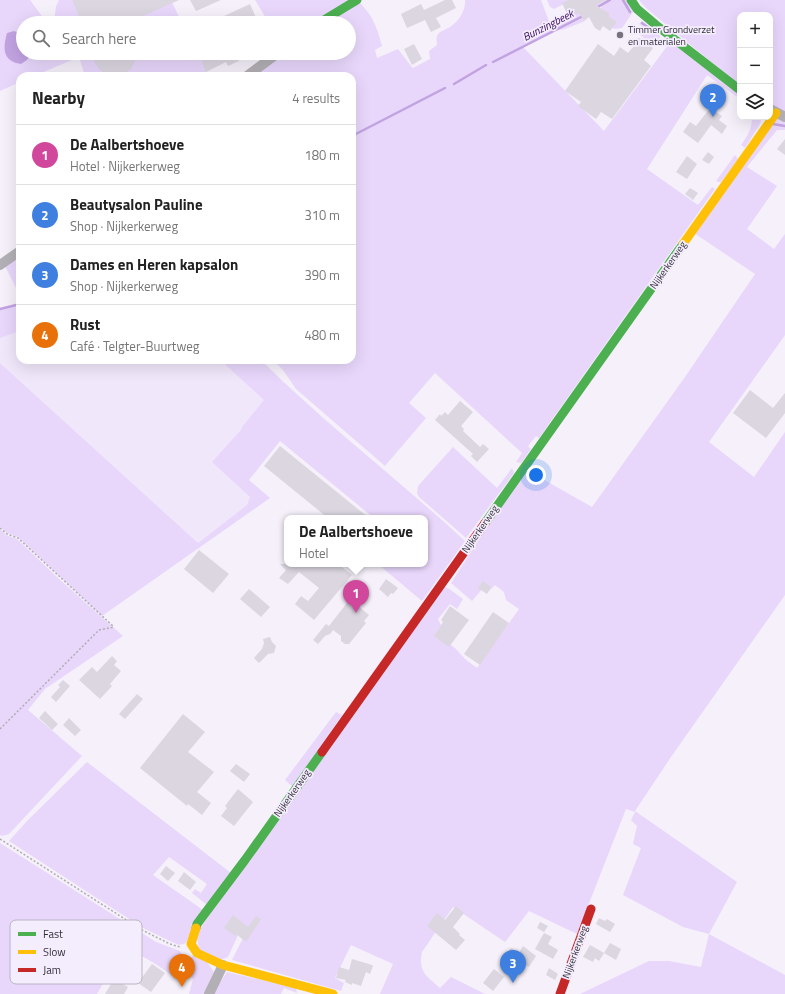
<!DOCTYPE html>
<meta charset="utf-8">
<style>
body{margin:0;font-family:"Titillium Web",sans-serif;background:#f2f2f2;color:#222}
.controls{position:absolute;right:12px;top:12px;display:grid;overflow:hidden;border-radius:8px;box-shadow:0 4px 16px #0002}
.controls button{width:36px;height:36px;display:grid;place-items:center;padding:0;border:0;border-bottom:1px solid #e0e0e0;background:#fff;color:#222;font:20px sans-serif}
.you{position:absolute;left:536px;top:475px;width:14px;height:14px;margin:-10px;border:3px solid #fff;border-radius:50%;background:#1a73e8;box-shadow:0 0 0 6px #1a73e833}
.badge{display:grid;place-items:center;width:26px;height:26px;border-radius:50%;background:#77727c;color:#fff;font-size:13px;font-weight:700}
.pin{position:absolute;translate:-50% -33px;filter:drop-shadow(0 1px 2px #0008)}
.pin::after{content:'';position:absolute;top:21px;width:14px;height:12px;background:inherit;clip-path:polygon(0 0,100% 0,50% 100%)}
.popup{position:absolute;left:284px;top:515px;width:144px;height:52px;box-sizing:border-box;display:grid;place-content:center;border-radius:8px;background:#fff;filter:drop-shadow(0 1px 3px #0005);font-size:13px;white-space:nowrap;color:#767676}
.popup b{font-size:15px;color:#222}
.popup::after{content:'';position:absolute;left:50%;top:100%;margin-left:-8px;border:8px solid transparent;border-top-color:#fff}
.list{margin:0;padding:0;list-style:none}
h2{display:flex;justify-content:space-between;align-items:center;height:52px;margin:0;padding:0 16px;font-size:17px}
h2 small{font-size:13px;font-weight:400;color:#767676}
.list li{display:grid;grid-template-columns:26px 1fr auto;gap:12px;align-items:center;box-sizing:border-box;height:60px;padding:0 16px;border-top:1px solid #e0e0e0}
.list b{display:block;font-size:15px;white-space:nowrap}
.list p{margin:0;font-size:13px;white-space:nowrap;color:#767676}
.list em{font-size:13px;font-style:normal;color:#767676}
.icon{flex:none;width:22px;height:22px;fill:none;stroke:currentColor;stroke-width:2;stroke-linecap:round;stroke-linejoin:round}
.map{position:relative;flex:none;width:785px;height:994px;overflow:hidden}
.search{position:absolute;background:#fff;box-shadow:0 4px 16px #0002;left:16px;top:16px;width:340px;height:44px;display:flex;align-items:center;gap:10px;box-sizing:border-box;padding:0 14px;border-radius:22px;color:#767676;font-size:15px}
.panel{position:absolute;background:#fff;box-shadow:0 4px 16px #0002;left:16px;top:72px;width:340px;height:292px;border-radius:12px}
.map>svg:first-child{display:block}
.built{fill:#f0e7fa}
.green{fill:#e8d7fb}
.water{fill:#c2a3e2}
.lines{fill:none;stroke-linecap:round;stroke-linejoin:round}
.stream{stroke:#c2a3e2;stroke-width:2.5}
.building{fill:#dbd6e0}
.path{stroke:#afadb2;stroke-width:1.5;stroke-dasharray:2 2;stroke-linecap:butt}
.street{stroke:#b3b0b5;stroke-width:10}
.fast{stroke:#4caf50;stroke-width:9}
.slow{stroke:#ffc107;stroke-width:9}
.jam{stroke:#c62828;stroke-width:9}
.poi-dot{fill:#77727c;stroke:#f4edfd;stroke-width:1.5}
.labels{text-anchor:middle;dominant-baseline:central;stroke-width:3.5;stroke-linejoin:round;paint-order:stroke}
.poi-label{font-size:10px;fill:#332e38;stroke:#f4edfd;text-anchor:start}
.street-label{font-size:10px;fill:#332e38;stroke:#f4edfd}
.water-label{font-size:11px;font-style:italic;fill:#390c59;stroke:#f4edfd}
.key{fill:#f4edfd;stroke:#bab4c2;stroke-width:1}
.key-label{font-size:11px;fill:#332e38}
</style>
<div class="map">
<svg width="785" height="994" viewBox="0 0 785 994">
<rect width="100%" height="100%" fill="#f5f0fa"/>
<path class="built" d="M20 331V360H220L264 400 242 427 241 430 250 497 247 505 198 543 0 363V338Z"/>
<path class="green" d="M0 0H30L47 23H23V53H197L209 76H85L79 57 34 76H20V82L0 91Z
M59 0H171L182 23H54L56 6Z
M255 0H349L312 23H269Z
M465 0H541L550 24 569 17 600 0H627L633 12 622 28 614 29 602 12 601 5 594 8 583 22 565 29 550 32 522 46 604 131 668 45 672 43 740 93V99L707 75 647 169 698 205 712 187 715 189 539 438 536 436 528 446 531 449 521 463 516 462 522 453 435 373 409 403 426 418 385 466 296 389 283 370 273 360H352V76H252L282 53H349V23H325L359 2C373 16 377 27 382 46L375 50 377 58 398 49 411 66 413 68 430 59 429 51 437 45C437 43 436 38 437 36 439 31 447 29 450 27 459 21 466 10 465 0Z
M547 0H572L554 9 550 7Z
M639 0H785V113L770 105V15H740V86L646 8Z
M642 21 660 36 659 41 655 46 640 35 645 29 639 24Z
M778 116 785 119V130H777L747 167 777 186 747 229 774 249 785 234V335L709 442 754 477 785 432V595L671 757 635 811 737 882 709 934 785 975V994H580L649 961H669L701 967 709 934 683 927 623 895 641 848 633 844 637 826 631 820 635 812 626 809 577 934 529 911 505 942 453 907 422 952C418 972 426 976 440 988L451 977 485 994H380L393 964 351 945 335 978 344 983 341 991 232 960 244 936 239 933 228 957 221 960 199 949 197 937 198 931 444 587 448 588 463 599 457 609 450 604 438 619 441 625 436 633 456 649 465 659 477 668 519 609 506 600 504 592 495 585 489 591 484 587 472 601 451 583 525 469 592 507 685 377 755 274 694 233Z
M752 117H762L760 124 745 148 741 145C748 135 752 129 752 117Z
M735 155 738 159 721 182H718L716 181Z
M20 255V296L5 266Z
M20 304V331L0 338V308Z
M220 360H261C325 424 398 479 465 541L422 601 379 565 425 564V518H374L280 441 249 480 270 498 102 616 18 537 7 533 0 527V363L198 543 247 505 250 497 212 462 241 430 242 427 264 400Z
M453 447 497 488 512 468 514 473 466 538 419 497 417 493 418 486Z
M0 529 6 535 17 539 58 578 123 636 45 689 28 710 82 756 9 834 2 836 0 835Z
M336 712 342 715 293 787 285 780Z
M87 762 231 873 207 905 192 893 195 889 201 893 207 884 169 857 153 875 203 910 186 943 179 945 172 942 143 928 9 841 27 821Z
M0 843 156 942 180 951 183 956 172 976C157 963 141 956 124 946L97 994H0Z
M193 955 207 962 214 972 205 994H189L193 979 184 969Z
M227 972 296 988 297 993 284 988 281 994H212Z"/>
<path class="water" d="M14 31 23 35V53H31L27 60 21 64C2 61 3 48 7 33Z"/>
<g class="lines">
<path class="stream" d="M623 0 630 12
M596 8 610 0
M642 23 653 31
M493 62 583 16
M454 84 486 65
M756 117 757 118
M773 124 785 126
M352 136 445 88
M0 309 20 304"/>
</g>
<path class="building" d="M72 0H179L143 16 152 23H82Z
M190 0H221L196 11Z
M445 0H452L456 8 436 18 441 27 431 32 425 20 407 28 401 14 421 4 424 10Z
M569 0H606L596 5 610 14 608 16 617 22 610 31 603 26 600 31 595 28 589 17 584 21 579 13 569 18 562 3Z
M250 4 257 20 251 23H209Z
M639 38 643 39 644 42 653 48 644 60 651 66 612 119 601 112 596 119 578 106 581 102 565 91 598 44 614 56 620 47 628 53 634 46V42L636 39Z
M414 44 422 59 412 65 404 49Z
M92 53H136L135 61 131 69 124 74 119 76 106 74 99 69 94 61Z
M198 53H235L239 61 228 66 226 62 206 72Z
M710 108 722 116 719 120 727 126 722 134 711 125 698 143 683 132 690 122 696 126Z
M785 139V155L777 149Z
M708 152 714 157 709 164 702 160Z
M687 156 697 164 687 179 676 172Z
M690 188 698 193 693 200 685 194Z
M750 390 773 408 785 393V413L766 438 733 413Z
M460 401 473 412 461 426 464 429 463 431 480 447 483 444 489 449 477 462 471 456 473 454 435 420 440 414 441 416 445 412 448 415Z
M280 446 369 518H328L264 466Z
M199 550 229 574 213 593 184 569Z
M280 564H338L352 575 314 620 295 604 301 596 308 601 319 588 299 572 288 584 279 578 286 570Z
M386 579 398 588 393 594 391 593 388 597 379 589Z
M483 581 491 587 487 594 478 588Z
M249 589 270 607 261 617 240 599Z
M350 599 369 615 364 621 366 623 349 644H345L341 641V636L333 630 330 634 325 636 318 644 313 640 326 624 329 626Z
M450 606 469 620 449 647 434 636 443 622 441 620Z
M493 612 509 623 480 665 464 654Z
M270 637 272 642 276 646 274 653 268 654 259 663 254 658 262 649 264 643 263 639Z
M112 656 117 661 114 665 121 671 110 684 112 686 100 699 79 680 92 667 97 672Z
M63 680 70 686 56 702 51 697 60 687 58 685Z
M137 694 143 699 125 719 119 714Z
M45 711 58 724 52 730 39 718Z
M183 714 205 732 188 752 214 772 197 792 211 803 202 815 188 804 187 806 140 768Z
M69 718 81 730 75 736 63 725Z
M236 764 250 774 244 782 230 771Z
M238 789 253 802 234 826 221 816 227 808 225 806Z
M166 866 175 873 168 881 160 874Z
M184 872 196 882 190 890 178 881Z
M456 906 464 913 453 927 460 934 459 935 465 940 456 950 427 926 437 913 445 920Z
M233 915 248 927 256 916 261 919 246 942 236 934 235 936 224 928Z
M599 918 605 921 607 919 615 924 610 932 596 924Z
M540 922 548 926 544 932 537 928Z
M544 933 552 937 548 944 558 950 553 959 535 949Z
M70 935 109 962 97 979 58 952Z
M610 943 621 949 616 960 604 953Z
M590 945 604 953 599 961 595 958 593 962 583 957Z
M523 946 536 956 529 967 521 962 519 964 506 956 511 948 519 953Z
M352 959 372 965 373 966 370 974 366 972 361 986 352 983V985L345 982 346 980 336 978 339 967 349 970Z
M152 964 165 973 151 992 138 983Z
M549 968 558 974 555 980 546 975Z
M494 969 504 977 493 991 483 983Z
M114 979 128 987 124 994H105Z"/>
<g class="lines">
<path class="path" d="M0 528 7 534 18 538 114 627
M0 729 99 630 114 627
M0 839 142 930 170 944 180 947"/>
<path class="street" d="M247 76 278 53
M770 109 785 117
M0 265 20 251
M209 994 223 965"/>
<path class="fast" d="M631 0 637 9 656 25 740 90
M319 23 357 0
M485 523 683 244
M196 928 197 924 245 860 322 752"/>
<path class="slow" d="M683 244 776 113
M196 928 191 944 197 953 223 965 333 994"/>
<path class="jam" d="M322 752 485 523
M560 994 591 909"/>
</g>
<circle class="poi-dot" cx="620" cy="35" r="4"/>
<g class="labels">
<g class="poi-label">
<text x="628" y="29">Timmer Grondverzet<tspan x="628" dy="12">en materialen</tspan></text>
</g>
<g class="street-label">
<text transform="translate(668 265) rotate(-55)">Nijkerkerweg</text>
<text transform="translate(480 529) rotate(-55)">Nijkerkerweg</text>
<text transform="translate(292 793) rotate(-55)">Nijkerkerweg</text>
<text transform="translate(575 952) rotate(-70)">Nijkerkerweg</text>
</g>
<g class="water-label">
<text transform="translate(548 25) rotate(-27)">Bunzingbeek</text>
</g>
</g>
<rect x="10" y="920" width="132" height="64" rx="6" class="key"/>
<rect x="18" y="932" width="18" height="4" fill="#4caf50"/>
<rect x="18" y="950" width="18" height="4" fill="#ffc107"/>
<rect x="18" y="968" width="18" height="4" fill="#c62828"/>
<g class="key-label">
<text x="43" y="938">Fast</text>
<text x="43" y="956">Slow</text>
<text x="43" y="974">Jam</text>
</g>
</svg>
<div class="controls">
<button>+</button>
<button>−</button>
<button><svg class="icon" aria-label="layers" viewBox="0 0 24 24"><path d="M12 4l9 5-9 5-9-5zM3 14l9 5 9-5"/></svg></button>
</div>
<div class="you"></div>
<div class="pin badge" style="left:356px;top:613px;background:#d1479c">1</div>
<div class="popup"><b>De Aalbertshoeve</b>Hotel</div>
<div class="pin badge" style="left:713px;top:117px;background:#3f7fe0">2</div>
<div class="pin badge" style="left:513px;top:983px;background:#3f7fe0">3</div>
<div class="pin badge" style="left:182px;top:987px;background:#e8710a">4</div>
<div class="search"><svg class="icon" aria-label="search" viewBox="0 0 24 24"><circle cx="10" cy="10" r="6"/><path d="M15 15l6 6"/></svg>Search here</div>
<section class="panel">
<h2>Nearby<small>4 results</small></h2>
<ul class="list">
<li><span class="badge" style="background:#d1479c">1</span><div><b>De Aalbertshoeve</b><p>Hotel · Nijkerkerweg</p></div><em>180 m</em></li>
<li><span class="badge" style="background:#3f7fe0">2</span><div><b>Beautysalon Pauline</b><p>Shop · Nijkerkerweg</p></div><em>310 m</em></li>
<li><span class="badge" style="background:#3f7fe0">3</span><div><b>Dames en Heren kapsalon</b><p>Shop · Nijkerkerweg</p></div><em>390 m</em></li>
<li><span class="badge" style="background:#e8710a">4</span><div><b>Rust</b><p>Café · Telgter-Buurtweg</p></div><em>480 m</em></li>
</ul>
</section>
</div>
